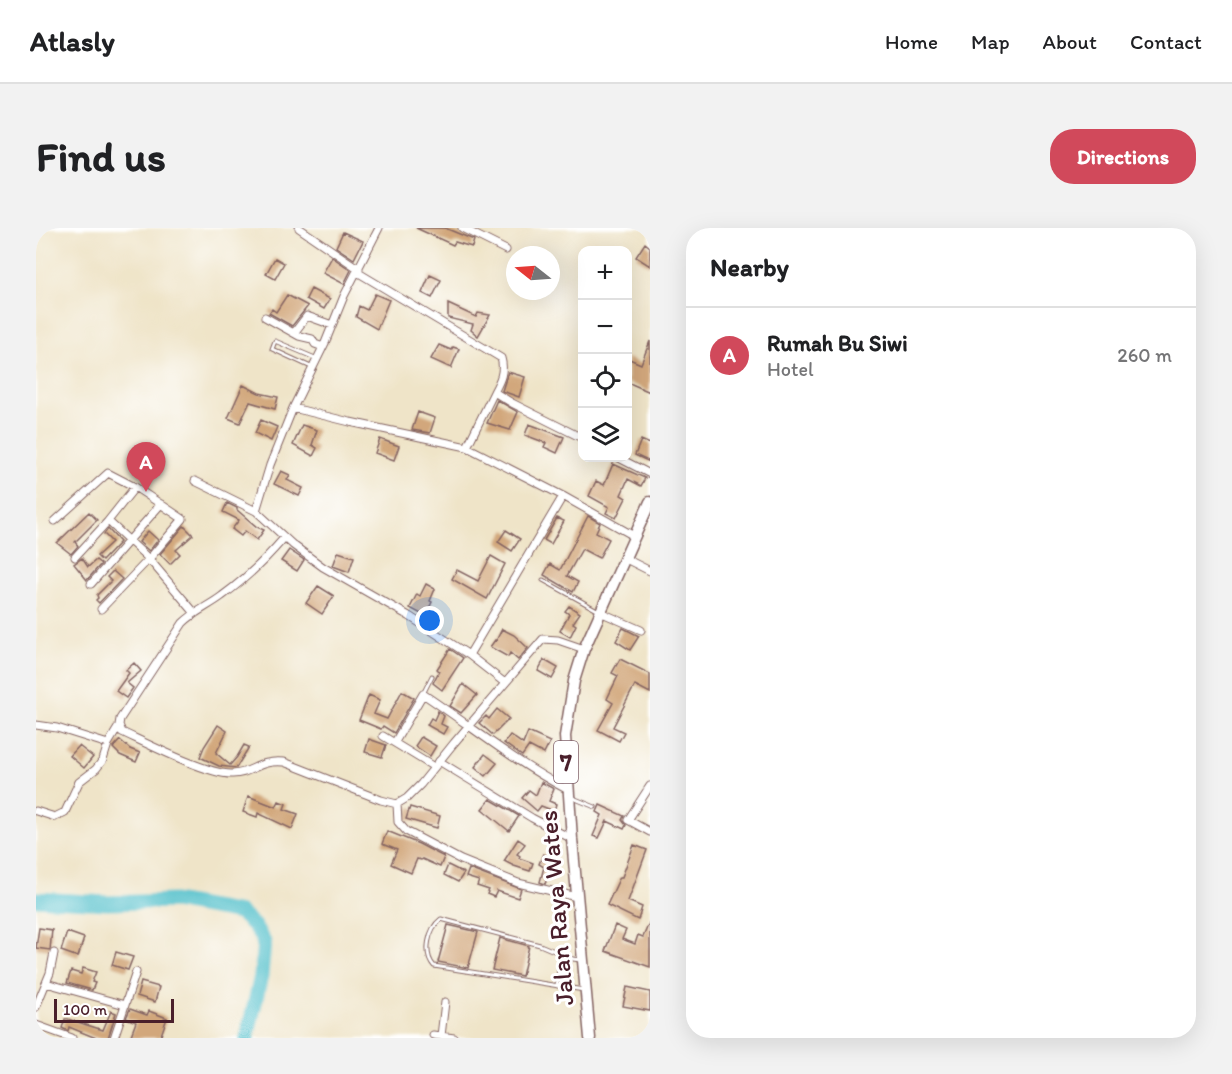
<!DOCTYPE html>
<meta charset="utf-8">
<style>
body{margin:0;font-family:Itim,sans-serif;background:#f2f2f2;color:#202124}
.controls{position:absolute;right:18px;top:18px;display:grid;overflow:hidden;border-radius:12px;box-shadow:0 6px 24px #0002}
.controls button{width:54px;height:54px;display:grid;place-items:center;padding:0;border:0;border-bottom:2px solid #e0e0e0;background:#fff;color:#202124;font:30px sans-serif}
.compass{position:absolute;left:470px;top:18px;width:54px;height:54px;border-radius:50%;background:#fff;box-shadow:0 6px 24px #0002;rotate:287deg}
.scale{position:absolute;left:18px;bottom:15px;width:120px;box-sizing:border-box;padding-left:6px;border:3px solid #4a1f2b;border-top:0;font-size:16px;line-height:21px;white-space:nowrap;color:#4a1f2b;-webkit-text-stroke:4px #fff;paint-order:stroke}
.you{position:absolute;left:394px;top:393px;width:21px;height:21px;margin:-15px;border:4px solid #fff;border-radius:50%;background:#1a73e8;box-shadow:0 0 0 9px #1a73e833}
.badge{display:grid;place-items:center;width:39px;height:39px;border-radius:50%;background:#d1495b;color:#fff;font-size:20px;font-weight:700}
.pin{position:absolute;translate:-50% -50px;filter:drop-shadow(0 2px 3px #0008)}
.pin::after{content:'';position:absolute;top:32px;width:21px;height:18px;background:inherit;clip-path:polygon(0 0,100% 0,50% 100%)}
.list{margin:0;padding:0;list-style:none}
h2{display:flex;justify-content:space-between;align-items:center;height:78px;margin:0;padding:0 24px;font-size:26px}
h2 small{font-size:20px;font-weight:400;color:#757577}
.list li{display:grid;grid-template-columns:39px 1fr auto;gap:18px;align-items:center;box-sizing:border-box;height:96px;padding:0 24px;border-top:2px solid #e0e0e0}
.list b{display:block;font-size:22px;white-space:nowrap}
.list p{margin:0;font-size:20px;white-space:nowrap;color:#757577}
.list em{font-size:20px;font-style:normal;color:#757577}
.icon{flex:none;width:33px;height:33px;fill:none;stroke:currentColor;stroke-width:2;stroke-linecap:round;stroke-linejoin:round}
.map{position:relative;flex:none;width:614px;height:810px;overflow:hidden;border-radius:24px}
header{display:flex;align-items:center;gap:36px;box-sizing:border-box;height:84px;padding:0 30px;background:#fff;border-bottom:2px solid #e0e0e0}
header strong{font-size:28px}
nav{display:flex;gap:33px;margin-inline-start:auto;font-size:21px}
.intro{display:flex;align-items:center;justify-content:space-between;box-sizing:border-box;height:144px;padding:0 36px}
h1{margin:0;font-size:42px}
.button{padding:15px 27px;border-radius:24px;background:#d1495b;color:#fff;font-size:21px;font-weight:700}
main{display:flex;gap:36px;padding:0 36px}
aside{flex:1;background:#fff;border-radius:24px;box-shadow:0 6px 24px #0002}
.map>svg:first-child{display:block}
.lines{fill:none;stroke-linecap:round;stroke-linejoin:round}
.river{stroke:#53c0ca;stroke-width:15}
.building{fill:#d2a77b}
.service-casing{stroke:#846462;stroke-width:5}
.minor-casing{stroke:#846462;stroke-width:9}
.trunk-casing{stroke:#846462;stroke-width:13}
.service{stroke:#fff;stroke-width:3}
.minor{stroke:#fff;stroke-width:7}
.trunk{stroke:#fff;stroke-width:10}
.labels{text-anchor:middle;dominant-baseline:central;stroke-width:6;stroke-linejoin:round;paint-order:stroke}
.shield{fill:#fff;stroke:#80626b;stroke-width:1.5}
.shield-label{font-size:24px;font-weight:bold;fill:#4a1f2b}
.street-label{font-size:26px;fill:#4a1f2b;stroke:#fff}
</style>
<header>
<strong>Atlasly</strong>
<nav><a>Home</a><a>Map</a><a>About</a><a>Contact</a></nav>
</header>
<div class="intro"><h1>Find us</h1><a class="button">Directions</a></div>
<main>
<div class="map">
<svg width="614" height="810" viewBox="0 0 614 810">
<rect width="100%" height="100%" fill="#fff"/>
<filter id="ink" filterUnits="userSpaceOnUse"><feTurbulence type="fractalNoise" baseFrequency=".0167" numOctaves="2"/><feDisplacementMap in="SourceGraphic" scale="12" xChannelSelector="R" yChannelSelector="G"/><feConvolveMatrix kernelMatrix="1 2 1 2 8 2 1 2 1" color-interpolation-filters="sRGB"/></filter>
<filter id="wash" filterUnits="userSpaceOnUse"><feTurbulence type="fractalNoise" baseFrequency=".008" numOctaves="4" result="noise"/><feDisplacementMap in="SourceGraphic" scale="24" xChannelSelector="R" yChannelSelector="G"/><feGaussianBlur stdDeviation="1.35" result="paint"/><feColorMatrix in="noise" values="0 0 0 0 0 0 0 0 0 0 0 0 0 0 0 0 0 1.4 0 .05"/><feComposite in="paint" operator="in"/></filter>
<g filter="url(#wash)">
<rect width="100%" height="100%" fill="#efe4c8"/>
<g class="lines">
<path class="river" d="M0 671 71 675 138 673 204 685 218 698 228 714 225 748 211 810"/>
</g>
<g id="blocks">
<path class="building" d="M380 0H409L438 12 436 19 419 14 417 17Z
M307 4 327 13 318 31 300 19Z
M609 15 614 19V38L600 29Z
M296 29 315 42 308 56 287 45Z
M239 30 248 35 239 51 230 46Z
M394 47 405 52 396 70 386 65Z
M275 61 294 71 288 81 270 71Z
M339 66 353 72 341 101 320 89 323 78 331 82Z
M251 67 272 78 256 98 233 85 236 81 240 84Z
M412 76 440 89 442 85 454 87 442 108 435 102 437 96 412 90Z
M614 113V164L591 154V130L605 136Z
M403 117 415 122 417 119 423 121 415 140 395 131Z
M472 144 489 149 483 169 466 163Z
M207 157 223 165 242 169 239 181 214 174 204 195 192 190Z
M461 172 482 184 474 202 451 195Z
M382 184 399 190 394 205 376 202Z
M225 192 241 199 235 213 219 205Z
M493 196 528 209 521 225 508 219 510 215 489 207Z
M266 197 281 202 276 217 281 220 277 228 257 217Z
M344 211 363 218 358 232 339 225Z
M605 212 614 216V234L599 227Z
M577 236 609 250 605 258 592 251 585 267 590 270 580 290 570 285 573 279 553 268 560 253 568 257Z
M245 243 254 247 251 252 267 260 263 268 238 256Z
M191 275 201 280V282L221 299 228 302 221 312 209 303 205 308 196 301 203 292 187 284Z
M53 284 61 292 39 314 42 318 35 326 21 315Z
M552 288 564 295 560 304 573 311 563 330 546 321 531 348 542 354 537 364 508 347 514 336 524 342Z
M521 290 528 293 515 316 508 312Z
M148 298 157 307 140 322 144 326 134 336 124 326Z
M72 301 84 314 66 333 61 328 76 314 68 306Z
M470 302 484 311 476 323 462 314Z
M112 303 122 312 113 323 103 314Z
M253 322 268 332 261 343 245 333Z
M302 324 318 329 313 344 297 338Z
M455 328 469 336 451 371 416 351 421 342 442 353Z
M46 330 52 339 60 332 65 336 51 352 38 336Z
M77 343 86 351 63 375 60 372 62 370 61 367 75 353 71 349Z
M390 356 399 361 394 373 396 374 389 388 374 380 381 366 384 368Z
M282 358 298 368 286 386 270 375Z
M533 378 544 385 537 395 540 397 534 409 524 403 533 386 529 383Z
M587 400 603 408 594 422 580 413Z
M466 401 478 407 492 420 482 432 474 425 472 429 454 419 459 412 460 413Z
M414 421 427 430 406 462 397 455 403 443 401 441Z
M584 431 614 446V465L599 457 577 499 588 504 583 513 562 502 577 475 571 471 582 448 576 445Z
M508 432 522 440 516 451 502 443Z
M98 435 105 443 91 455 97 460 90 470 80 463 93 445 90 442Z
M427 456 441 467 425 485 414 478Z
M366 463 378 470 358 505 347 498 345 501 323 492 333 467 344 472 338 486 351 491Z
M461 481 473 491 457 507 443 495 450 488 453 491Z
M402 483 408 488 405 496 411 499 407 506 391 497 395 490 398 492Z
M182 497 191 503 180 525 194 537 201 529 208 517 213 519 200 540 183 538 164 529 168 519Z
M492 504 514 514 508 526 493 518 486 528 468 515 474 507 487 516Z
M385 509 400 518 394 528 379 518Z
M333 511 350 517 346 529 329 524Z
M84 512 94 521 104 525 100 534 84 527 77 520Z
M43 518 57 529 48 540 34 528Z
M449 526 461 535 450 548 439 539Z
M505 554 518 561 513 573 520 576 518 583 505 578 501 583 486 570 493 562 500 567Z
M212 568 240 579 243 573 250 576 248 581 262 586 256 601 222 585 221 589 207 584Z
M454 571 483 588 473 603 446 581Z
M564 577 588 588 586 592 590 597 588 601 571 593 563 610 557 608 566 587 561 584Z
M374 579 404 588 401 600 370 591Z
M351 603 383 616 408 629 404 639 386 631 385 632 381 631 375 645 355 636 361 622 346 616Z
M482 611 489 616 481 626 484 628 483 630 497 635 494 643 478 638 468 633Z
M598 617 611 622 592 673 606 679 602 692 571 677 584 649H586Z
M507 626 519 631 509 656 504 654 508 639 503 636Z
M412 637 428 645 422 654 408 647Z
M433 641 485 661 482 670 461 663 458 669 451 666 453 662 441 658 443 653 430 649Z
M614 693V739L569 723 579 697 590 702 586 711 599 716 602 707 607 709Z
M412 697 442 704 432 740 402 734Z
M3 700 16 702 14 722 0 720Z
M31 704 48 710 42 729 25 723Z
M464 710 493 718 486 748 456 742Z
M80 724 97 729 92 742 76 737Z
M47 740 60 744 56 754 59 755 56 762 31 755 35 743 45 746Z
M105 754 123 759 119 774 101 768Z
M591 759 614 764V783L587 778Z
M94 781 111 787 113 783 131 790 124 810H94L100 794 90 790Z
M75 783 80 785 72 810H60L33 799 32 803 26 800 29 791H32L67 802Z"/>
</g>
</g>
<g filter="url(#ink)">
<use href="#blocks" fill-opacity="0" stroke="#846462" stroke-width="1.5"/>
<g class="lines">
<defs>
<path id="service" d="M275 139 236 121 239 113 279 130
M507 352 563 383
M387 466 396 448
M537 570 559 579
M544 732 537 731 504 717 405 691C392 701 387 726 398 738L548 762
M521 758 525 725"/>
<path id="minor" d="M263 0 323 41
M426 0 470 22
M321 44 465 130C469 143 464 153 458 164L476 175 546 210
M229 89 263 108 276 111 279 116 287 119
M258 105 271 88 296 97
M257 180 314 194 431 219 527 268 598 308
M431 219 458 164
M583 230 614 246
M159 253 220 283 257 317 287 339 373 388 433 427 469 455
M220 283 234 237 257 180 289 115 308 68 343 0
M19 293 72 245 99 259 147 291 113 331 65 381
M72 293 113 331 158 384
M248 310C229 332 210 351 186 368 173 378 159 383 147 395L84 491 83 497 86 504C110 515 171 546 195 546 215 547 222 531 248 534L345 572 361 576 371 570 385 556 418 515 507 411 522 412 548 421
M39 329 72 293 99 259
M588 330 614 343
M55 356 125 276
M564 384 605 402
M433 427 527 268
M0 497 21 500 72 516 83 498
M347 508 398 539
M359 514 387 466C435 498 480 535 532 562
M403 533 496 590 536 611
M614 558 592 592 614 604
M361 576 362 594 370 603 425 632 482 655 541 669
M0 583 19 589 29 584 43 554 60 541 67 532 72 516
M10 755 89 777 78 810
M89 777 100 744
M0 779 14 745 18 725
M0 797 36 810
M397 807 418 810
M405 808 409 774"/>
<path id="trunk" d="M554 810 536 611 529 508 538 453 548 421 614 274"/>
</defs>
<use href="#service" class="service-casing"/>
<use href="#minor" class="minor-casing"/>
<use href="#trunk" class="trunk-casing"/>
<use href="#service" class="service"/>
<use href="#minor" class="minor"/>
<use href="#trunk" class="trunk"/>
</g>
</g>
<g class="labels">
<rect class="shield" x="518" y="513" width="24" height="42" rx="4.5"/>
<g class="shield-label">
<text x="530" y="534">7</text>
</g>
<g class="street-label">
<text transform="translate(520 680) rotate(-95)">Jalan Raya Wates</text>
</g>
</g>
</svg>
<div class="controls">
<button>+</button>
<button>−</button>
<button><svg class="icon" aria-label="locate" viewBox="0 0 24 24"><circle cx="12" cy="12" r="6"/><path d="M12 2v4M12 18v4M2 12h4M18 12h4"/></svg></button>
<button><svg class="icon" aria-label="layers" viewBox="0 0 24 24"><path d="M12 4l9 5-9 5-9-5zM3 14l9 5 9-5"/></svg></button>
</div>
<svg class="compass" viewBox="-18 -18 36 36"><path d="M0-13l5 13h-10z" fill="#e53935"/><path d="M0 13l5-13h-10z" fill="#757577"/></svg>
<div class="scale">100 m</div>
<div class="you"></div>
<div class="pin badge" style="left:110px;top:264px">A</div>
</div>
<aside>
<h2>Nearby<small></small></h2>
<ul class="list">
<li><span class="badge">A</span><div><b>Rumah Bu Siwi</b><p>Hotel</p></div><em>260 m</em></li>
</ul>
</aside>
</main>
